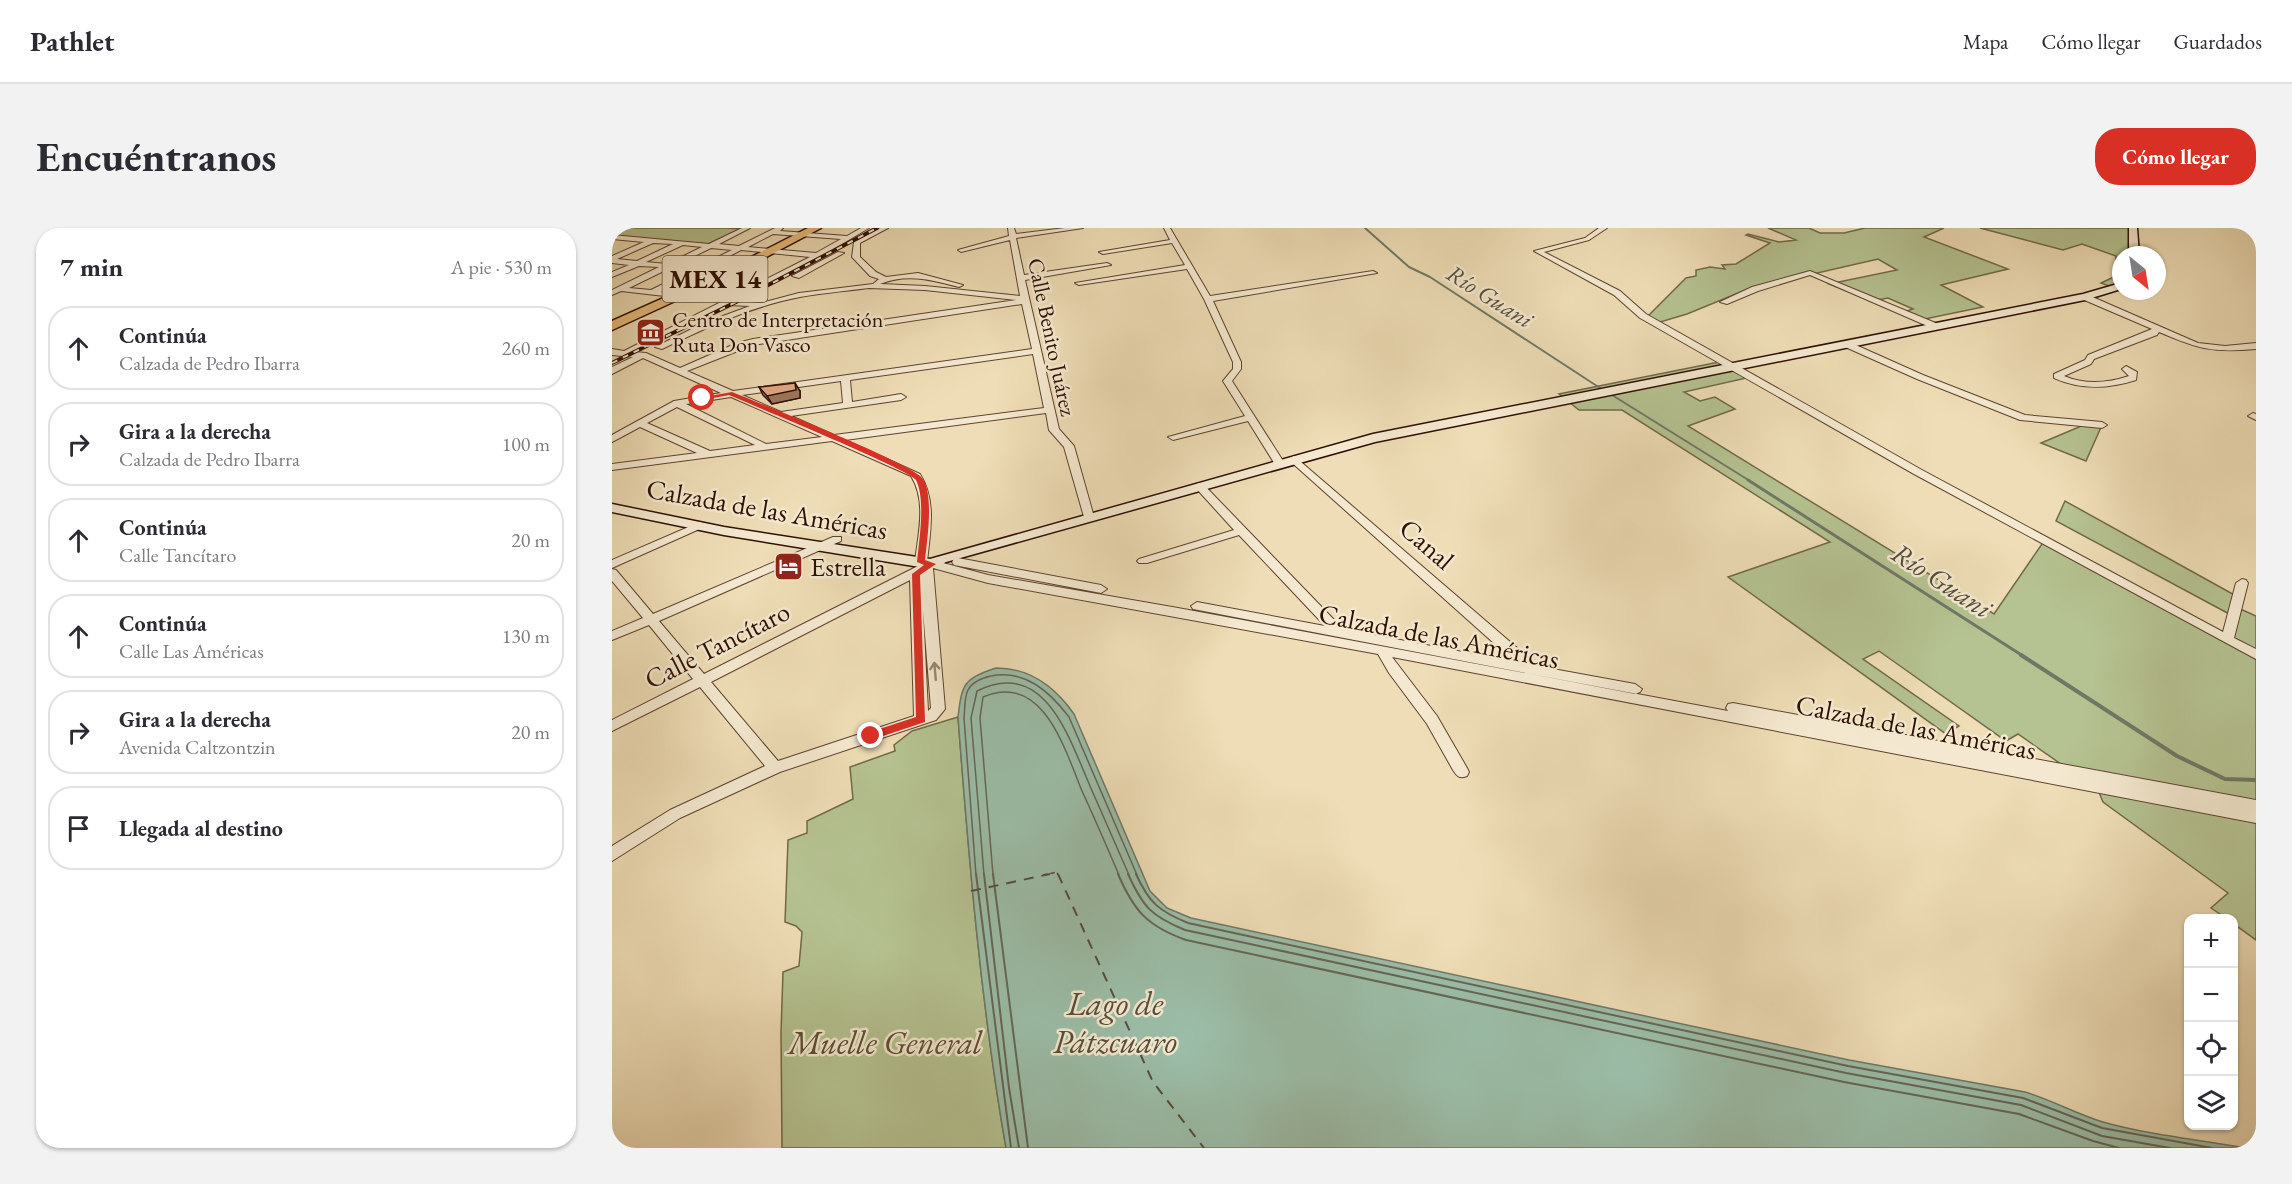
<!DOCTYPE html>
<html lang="es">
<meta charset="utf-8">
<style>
body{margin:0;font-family:"EB Garamond",serif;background:#f2f2f3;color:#2b2b33}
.controls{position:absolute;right:18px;bottom:18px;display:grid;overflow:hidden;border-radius:12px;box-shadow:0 2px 4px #0004}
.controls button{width:54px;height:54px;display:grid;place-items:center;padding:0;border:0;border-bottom:2px solid #e1e1e2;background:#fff;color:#2b2b33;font:30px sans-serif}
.compass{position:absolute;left:1500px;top:18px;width:54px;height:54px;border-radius:50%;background:#fff;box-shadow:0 2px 4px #0004;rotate:150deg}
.stop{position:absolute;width:18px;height:18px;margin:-14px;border:4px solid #d93025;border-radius:50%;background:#fff}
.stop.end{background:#d93025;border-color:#fff;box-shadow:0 2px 6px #0008}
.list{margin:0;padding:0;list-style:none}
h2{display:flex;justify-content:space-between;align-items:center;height:78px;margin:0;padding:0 24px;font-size:26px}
h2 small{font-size:20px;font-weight:400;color:#7c7c81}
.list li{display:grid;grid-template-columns:39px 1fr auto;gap:18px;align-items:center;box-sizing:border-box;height:84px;margin:0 12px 12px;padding:0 12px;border:2px solid #e1e1e2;border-radius:24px}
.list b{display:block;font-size:22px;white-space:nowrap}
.list p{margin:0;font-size:20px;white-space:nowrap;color:#7c7c81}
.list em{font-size:20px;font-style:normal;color:#7c7c81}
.icon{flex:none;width:33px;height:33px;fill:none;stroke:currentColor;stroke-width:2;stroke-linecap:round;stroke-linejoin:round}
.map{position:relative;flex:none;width:1644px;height:920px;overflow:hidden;border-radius:24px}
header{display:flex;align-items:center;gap:36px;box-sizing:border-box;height:84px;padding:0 30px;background:#fff;border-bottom:2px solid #e1e1e2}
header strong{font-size:28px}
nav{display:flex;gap:33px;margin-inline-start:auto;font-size:21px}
.intro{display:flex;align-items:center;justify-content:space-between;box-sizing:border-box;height:144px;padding:0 36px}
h1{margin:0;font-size:42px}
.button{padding:15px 27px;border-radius:24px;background:#d93025;color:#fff;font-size:21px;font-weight:700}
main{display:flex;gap:36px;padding:0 36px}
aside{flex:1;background:#fff;border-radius:24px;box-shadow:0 2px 4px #0004}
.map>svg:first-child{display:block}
.green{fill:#b5c291;stroke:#72694a;stroke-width:1.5}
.water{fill:#9bbda8;stroke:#6f7866;stroke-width:1.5}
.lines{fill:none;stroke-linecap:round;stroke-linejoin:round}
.shore-far1{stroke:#646655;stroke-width:1.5}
.shore{stroke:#646655;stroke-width:2}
.stream-far2{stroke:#6f7866;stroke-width:2}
.stream-far1{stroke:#6f7866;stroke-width:3}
.stream{stroke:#6f7866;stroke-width:4}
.ferry-far1{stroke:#544d3c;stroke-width:1.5;stroke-dasharray:4.5 3;stroke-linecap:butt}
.ferry{stroke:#544d3c;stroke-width:2;stroke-dasharray:10 8;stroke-linecap:butt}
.street-casing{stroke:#5e432f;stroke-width:2}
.secondary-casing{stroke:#2e1002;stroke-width:3}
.primary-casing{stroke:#2e1002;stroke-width:3}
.street{fill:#f4e9d0;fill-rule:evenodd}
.secondary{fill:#f4e9d0;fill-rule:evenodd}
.primary{fill:#e7be7b;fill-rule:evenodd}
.rail-casing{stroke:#2e1002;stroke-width:4}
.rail{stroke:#f4e9d0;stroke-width:2;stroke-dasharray:6;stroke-linecap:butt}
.wall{fill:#c29274;stroke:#2e1002;stroke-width:1.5}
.shaded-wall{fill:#9e775e;stroke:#2e1002;stroke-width:1.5}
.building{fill:#e2aa87;stroke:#2e1002;stroke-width:1.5}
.oneway{stroke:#9b8773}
.route{fill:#d93025}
.labels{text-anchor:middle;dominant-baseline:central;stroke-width:5;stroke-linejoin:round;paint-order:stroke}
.far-poi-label{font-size:22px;fill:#2e1002;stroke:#f4e9d0;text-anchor:start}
.far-street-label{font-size:22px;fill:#2e1002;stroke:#f4e9d0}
.far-water-label{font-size:24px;font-style:italic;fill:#544d3c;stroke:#f4e9d0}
.shield{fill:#f4e9d0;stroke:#695140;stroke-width:1.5}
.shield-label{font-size:26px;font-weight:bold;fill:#2e1002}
.street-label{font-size:27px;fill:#2e1002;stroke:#f4e9d0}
.poi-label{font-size:27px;fill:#2e1002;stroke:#f4e9d0;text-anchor:start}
.water-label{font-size:28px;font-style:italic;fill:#544d3c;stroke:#f4e9d0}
.near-water-label{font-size:33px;font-style:italic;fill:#544d3c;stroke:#f4e9d0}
.near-park-label{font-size:33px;font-style:italic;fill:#5d4e34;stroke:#f4e9d0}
</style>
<header>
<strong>Pathlet</strong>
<nav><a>Mapa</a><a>Cómo llegar</a><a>Guardados</a></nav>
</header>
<div class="intro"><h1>Encuéntranos</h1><a class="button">Cómo llegar</a></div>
<main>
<aside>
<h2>7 min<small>A pie · 530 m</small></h2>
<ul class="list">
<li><svg class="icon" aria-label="ahead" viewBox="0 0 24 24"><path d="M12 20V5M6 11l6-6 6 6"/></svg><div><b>Continúa</b><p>Calzada de Pedro Ibarra</p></div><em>260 m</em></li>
<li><svg class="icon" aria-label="right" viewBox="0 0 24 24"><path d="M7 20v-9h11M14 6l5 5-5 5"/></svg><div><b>Gira a la derecha</b><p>Calzada de Pedro Ibarra</p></div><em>100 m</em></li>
<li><svg class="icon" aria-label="ahead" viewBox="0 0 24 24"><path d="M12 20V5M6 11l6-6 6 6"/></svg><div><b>Continúa</b><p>Calle Tancítaro</p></div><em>20 m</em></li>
<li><svg class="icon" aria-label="ahead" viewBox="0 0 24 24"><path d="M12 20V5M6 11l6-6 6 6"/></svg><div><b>Continúa</b><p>Calle Las Américas</p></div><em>130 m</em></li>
<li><svg class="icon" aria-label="right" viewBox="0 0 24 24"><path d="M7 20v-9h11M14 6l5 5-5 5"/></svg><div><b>Gira a la derecha</b><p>Avenida Caltzontzin</p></div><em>20 m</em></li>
<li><svg class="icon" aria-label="arrive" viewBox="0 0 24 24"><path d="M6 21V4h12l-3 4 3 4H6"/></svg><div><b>Llegada al destino</b></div></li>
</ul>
</aside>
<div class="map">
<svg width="1644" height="920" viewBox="0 0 1644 920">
<rect width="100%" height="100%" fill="#eeddb6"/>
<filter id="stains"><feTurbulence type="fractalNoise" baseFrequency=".00333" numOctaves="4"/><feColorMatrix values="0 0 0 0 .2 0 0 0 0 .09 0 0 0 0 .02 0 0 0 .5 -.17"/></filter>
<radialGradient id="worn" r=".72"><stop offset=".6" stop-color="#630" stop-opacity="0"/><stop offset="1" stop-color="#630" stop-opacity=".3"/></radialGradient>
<path class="green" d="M0 0H116L128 1 96 16 0 8Z
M1156 0H1197L1208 5H1232L1253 0H1332L1312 9 1396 41 1329 57 1371 79 1308 92 1292 84 1301 81 1276 70 1260 73 1217 56 1285 42 1266 31 1136 61 1075 86 1045 95 1031 88 1037 87 1074 50 1084 48V42L1098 39 1113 41 1110 37 1124 36 1158 15 1134 7 1136 6 1167 14 1184 12Z
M1368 0H1521L1522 27H1509V58L1502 60 1489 55 1504 48V28L1470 16 1451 22Z
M1112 133 1139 149 1072 164 1088 173 1103 169 1123 181 1076 198 1382 386 1432 313 1615 411 1621 388 1444 293 1453 273 1626 369 1624 379 1644 388V712L1622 696V690H1614L1599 680 1616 665 1491 574 1486 562 1406 506 1394 513 1267 423 1251 431 1347 498 1334 506 1116 349 1218 314 1010 182H967L947 166Z
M1474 196 1490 197 1474 233 1429 215Z
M346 489C357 633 369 777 394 920H170L169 805 171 744 187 738 190 704 184 698 173 694 176 612 195 605V593L241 571 238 539 283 523 282 517 300 503Z"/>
<path class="water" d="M384 440C419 440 443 459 462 486L538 663 555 680 579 690 1237 832 1413 864C1440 872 1464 886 1491 894 1537 907 1587 912 1634 920H394C369 777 357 633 346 489 350 456 351 451 384 440Z"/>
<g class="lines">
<path class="shore-far1" d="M364 647 352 490C353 481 352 470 356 462 360 454 370 450 379 448 413 441 438 464 457 489L525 647
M372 647 359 490 365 463C433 429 457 510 478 558 491 587 504 617 517 647
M381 647 368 490 371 469C431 443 453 522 470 563 483 591 495 619 507 647"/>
<path class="shore" d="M364 646 399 920
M372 646 397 860 407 920
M381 646 416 920
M506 646C522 683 535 698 574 712L1232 854 1407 886 1481 913 1507 920
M516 646C531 679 539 688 573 702L1234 845 1409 877 1490 908 1558 920
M524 646C537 675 547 683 576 695L1236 838 1411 870 1490 900 1600 920"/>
<path class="stream-far2" d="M753 0 797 39 818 49 988 160
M1000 167 1138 253"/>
<path class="stream-far1" d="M1136 252 1411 428"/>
<path class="stream" d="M1409 427 1565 528 1613 551 1644 552"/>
<path class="ferry-far1" d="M431 647 445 644 446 647"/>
<path class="ferry" d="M446 646 541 854 592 920
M359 663 438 646"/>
<defs>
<path id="street" d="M130 0H138L107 16 127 18 163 0H171L168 3 235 8 249 0H257L182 44 124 73 149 75 187 65 261 56 267 51 258 48 240 29 242 14 268 0H276L248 15V29L264 44 274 49 306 45 351 57 347 59C319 52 296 45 268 56L313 58 408 68 398 12 349 24 346 22 397 8 396 0H402L404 6 453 0H471L404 10 412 47 495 35 499 37 413 52 447 201 462 218 482 289 481 291 477 292 472 289 452 219 437 202 434 185 233 212 308 246C325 273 318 304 315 334L320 332 376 347 566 380 1116 483 1114 480 1116 476 1121 475 1644 572V595L780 429 825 488 855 540 857 544 855 548C847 551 845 548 841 542L815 496 777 445 766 426 376 355 321 340 333 481 324 492 168 544 68 590 0 633V618L58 582 153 538 88 459 0 503V492L81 451 37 397 0 412V403L31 390 0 353V341L4 342 41 386 221 309H229V313L47 393 92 446 308 337 303 334C306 306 315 274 299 248L220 213 0 242V236L85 225 28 199 0 214V207L62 173 109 165 31 130 0 146V139L21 129 0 127V121L12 123 198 29 129 22 49 64 70 66V70L9 63 0 67V62L47 39 27 38 0 49V44L17 37 0 35V28L32 14 0 11V7L97 16ZM161 6 229 11 204 25 136 19ZM41 15 61 16 25 33 5 31ZM71 17 90 19 55 36 34 34ZM99 20 120 22 39 62 17 60ZM257 60 313 62 404 72 141 111 125 115 68 140 34 125 23 124 116 77 138 78 92 95 43 119 50 121C94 100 140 78 188 69 211 65 234 63 257 60ZM410 76 420 121 121 163 75 143 141 117ZM421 126 432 180 222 207 179 188 289 172 294 169 289 166 240 174 238 152ZM229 153 231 175 169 184 130 167ZM119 169 210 209 154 216 74 176ZM65 179 143 217 98 223 35 195ZM298 352 302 488 166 533 99 454ZM311 382 319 480 316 483Z
M552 0H558L598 68 761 43 765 45 601 73 629 134V141L620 153 673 236 672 238H664L636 193 561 212 556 209 633 188 611 153 621 141V134L592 71 575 41 467 57 463 55 573 37 560 15 491 26 487 24 558 12Z
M987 0H995L977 12 932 24 1008 63 1034 86 1310 242 1611 404 1624 355 1630 351 1634 352 1636 355 1622 410 1644 421V431L1302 246 1028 90 1002 67 922 23 973 10Z
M226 24 232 25 187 50 180 48Z
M1198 43 1326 96 1327 98 1320 100 1198 47 1146 63 1115 76 1108 74 1140 59Z
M1470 67H1476L1586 115 1613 118 1644 115V121C1600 125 1587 121 1547 104L1545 107 1482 131 1479 136 1452 148C1473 157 1496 155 1517 148L1510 141 1514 138 1525 144 1524 152C1496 161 1469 162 1442 150V146L1473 132 1476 127 1540 101 1470 71Z
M1231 114H1237L1311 147 1413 187 1490 194 1495 197 1490 200 1408 192 1305 151 1231 118Z
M1641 185 1644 186V192L1636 188Z
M682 228 911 425 919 437 1023 456 1030 461 1028 464 1023 466 581 381 579 378 585 374 713 398 627 307 535 335H527L525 333 527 331 622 302 582 258 587 255 591 256 731 401 903 434 678 233 677 231Z
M88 294 94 297 92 299 0 340V332Z
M346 330 489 357 495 361 489 365 342 337 340 334 342 331Z"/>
<path id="secondary" d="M1517 0H1525L1527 27H1517Z
M1509 55V61L1473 72 763 214 334 334 320 341 112 307 0 284V276L112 299 318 331 761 206 1471 66Z"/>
<path id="primary" d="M196 0H209L122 46 0 102V93L114 42Z"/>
</defs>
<use href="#street" class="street-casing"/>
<use href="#secondary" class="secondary-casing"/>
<use href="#primary" class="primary-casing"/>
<use href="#street" class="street"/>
<use href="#secondary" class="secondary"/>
<use href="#primary" class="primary"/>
<defs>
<path id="rail" d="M0 135 124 74 265 0"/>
</defs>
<use href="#rail" class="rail-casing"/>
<use href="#rail" class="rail"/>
</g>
<path class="wall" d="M147 159 188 163V170L160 176 151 167Z"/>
<path class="shaded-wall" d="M183 155 188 163V170L160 176 155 168Z"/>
<path class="building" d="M183 155 184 162 155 168 147 159Z"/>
<defs><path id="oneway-shaft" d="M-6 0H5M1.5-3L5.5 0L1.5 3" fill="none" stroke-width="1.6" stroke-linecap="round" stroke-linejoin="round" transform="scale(1.5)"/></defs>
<use class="oneway" href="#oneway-shaft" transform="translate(323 443) rotate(-95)"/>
<path class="route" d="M120 164C147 175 302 236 311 251 322 269 315 312 313 332L324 336 308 347 313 494 259 512 254 508 255 505 304 489 300 346 312 337 305 334C307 313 314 272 304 252 299 242 140 177 117 167L90 172 87 170Z"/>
<defs>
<symbol id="museum-square" viewBox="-11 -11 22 22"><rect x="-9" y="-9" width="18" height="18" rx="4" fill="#8f2418" stroke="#f4e9d0"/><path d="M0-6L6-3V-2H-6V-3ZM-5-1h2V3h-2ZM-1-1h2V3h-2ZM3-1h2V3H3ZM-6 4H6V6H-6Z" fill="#fff"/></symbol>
<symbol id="hotel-square" viewBox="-11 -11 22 22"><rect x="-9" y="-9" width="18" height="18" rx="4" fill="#8f2418" stroke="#f4e9d0"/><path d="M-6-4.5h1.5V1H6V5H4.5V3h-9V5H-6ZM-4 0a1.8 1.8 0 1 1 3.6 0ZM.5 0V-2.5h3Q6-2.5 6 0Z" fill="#fff"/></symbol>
</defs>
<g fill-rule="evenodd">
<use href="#museum-square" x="22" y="88" width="33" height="33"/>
<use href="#hotel-square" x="160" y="322" width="33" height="33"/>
</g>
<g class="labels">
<g class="far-poi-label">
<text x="60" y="91">Centro de Interpretación<tspan x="60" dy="25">Ruta Don Vasco</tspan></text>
</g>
<g class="far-street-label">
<text transform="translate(440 109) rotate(78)">Calle Benito Juárez</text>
</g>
<g class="far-water-label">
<text transform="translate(878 68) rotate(32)">Río Guani</text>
</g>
<rect class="shield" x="50.5" y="28" width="105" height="46" rx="4.5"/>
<g class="shield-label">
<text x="103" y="51">MEX 14</text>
</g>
<g class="street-label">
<text transform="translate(155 281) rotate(10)">Calzada de las Américas</text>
<text transform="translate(815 316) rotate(41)">Canal</text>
<text transform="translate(827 408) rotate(11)">Calzada de las Américas</text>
<text transform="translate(105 417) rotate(-27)">Calle Tancítaro</text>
<text transform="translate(1304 499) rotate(11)">Calzada de las Américas</text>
</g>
<g class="poi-label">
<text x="198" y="338">Estrella</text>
</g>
<g class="water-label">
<text transform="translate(1330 352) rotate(33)">Río Guani</text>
</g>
<g class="near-water-label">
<text x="503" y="775">Lago de<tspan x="503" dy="38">Pátzcuaro</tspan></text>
</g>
<g class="near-park-label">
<text x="273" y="814">Muelle General</text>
</g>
</g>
<rect width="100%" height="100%" filter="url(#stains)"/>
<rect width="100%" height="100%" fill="url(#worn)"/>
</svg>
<div class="controls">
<button>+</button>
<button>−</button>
<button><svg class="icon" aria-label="locate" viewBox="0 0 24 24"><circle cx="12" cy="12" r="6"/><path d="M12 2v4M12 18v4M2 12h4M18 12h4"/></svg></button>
<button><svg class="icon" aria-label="layers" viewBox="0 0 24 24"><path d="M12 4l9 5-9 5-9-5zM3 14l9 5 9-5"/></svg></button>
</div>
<svg class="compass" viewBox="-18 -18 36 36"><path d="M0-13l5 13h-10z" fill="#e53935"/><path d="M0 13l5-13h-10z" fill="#7c7c81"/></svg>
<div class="stop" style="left:90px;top:170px"></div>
<div class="stop end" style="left:259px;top:508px"></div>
</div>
</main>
